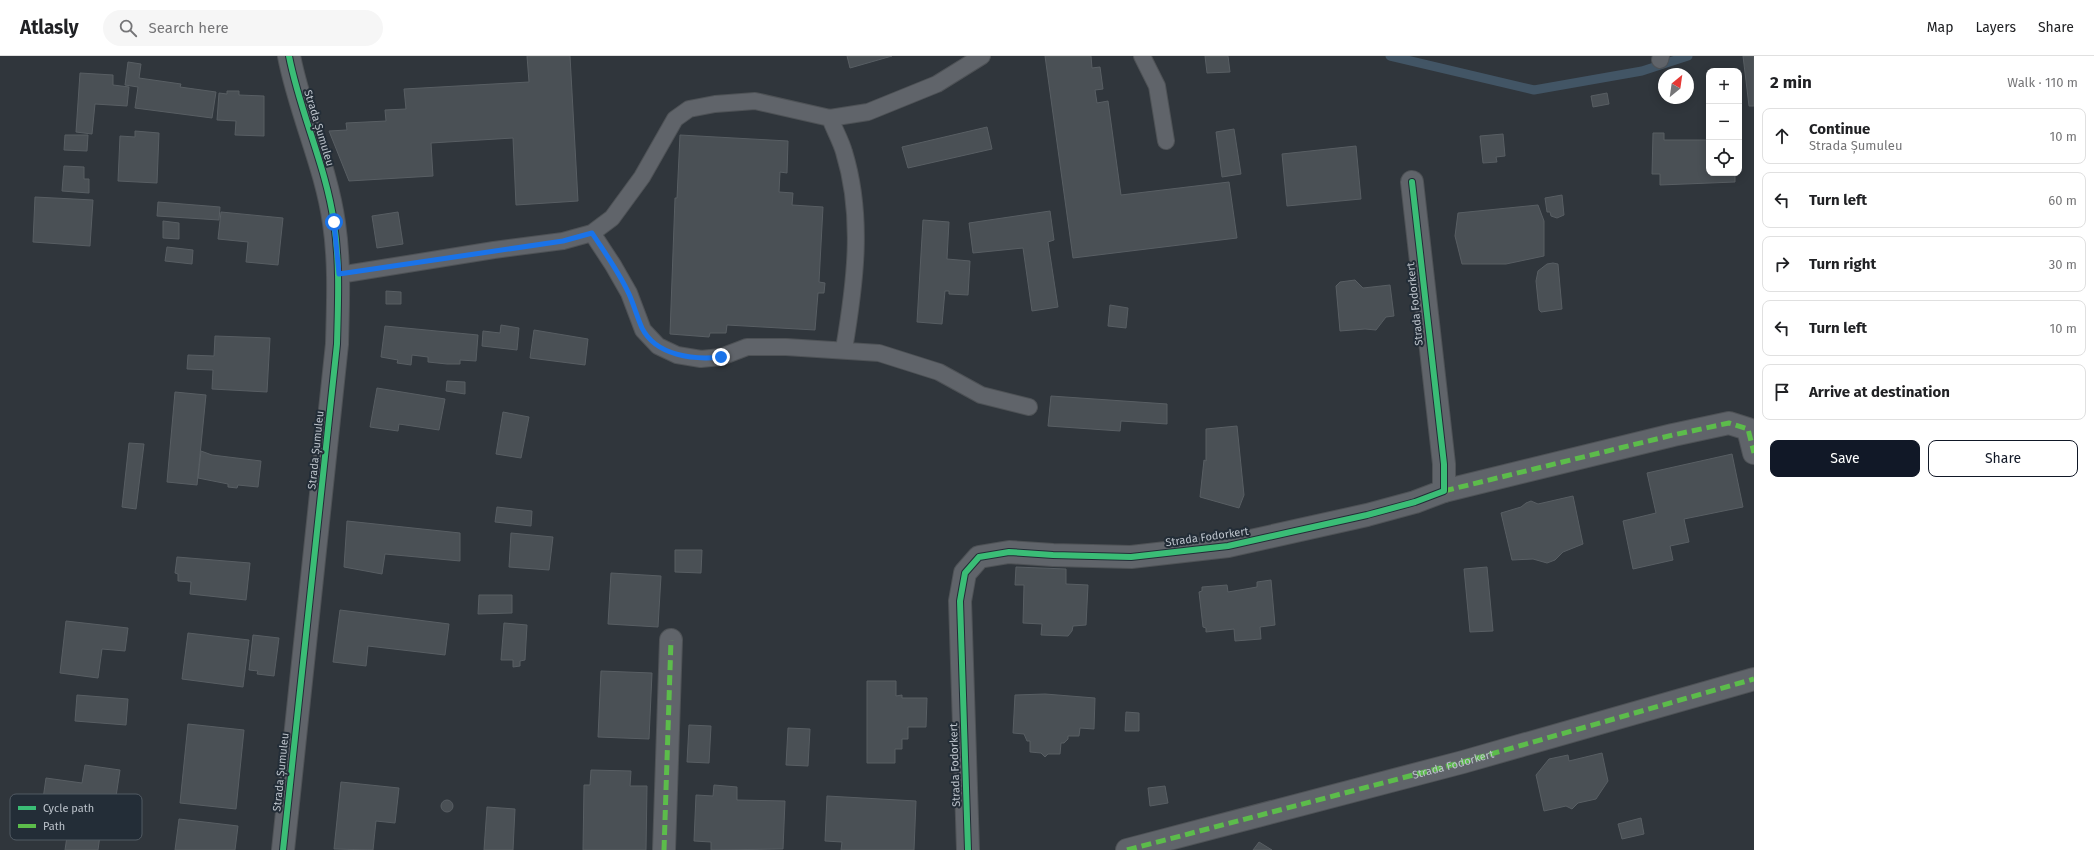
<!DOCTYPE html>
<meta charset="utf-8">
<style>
body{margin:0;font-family:"Fira Sans",sans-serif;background:#f6f6f6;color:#202124}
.controls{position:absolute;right:12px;top:12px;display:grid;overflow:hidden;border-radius:8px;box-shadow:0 2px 10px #0003}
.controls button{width:36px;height:36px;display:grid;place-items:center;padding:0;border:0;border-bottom:1px solid #e0e0e0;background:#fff;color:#202124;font:20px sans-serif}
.compass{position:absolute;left:1658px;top:12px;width:36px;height:36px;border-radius:50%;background:#fff;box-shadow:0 2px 10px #0003;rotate:29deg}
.stop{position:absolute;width:12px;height:12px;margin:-9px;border:3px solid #1a73e8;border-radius:50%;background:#fff}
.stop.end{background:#1a73e8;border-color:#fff;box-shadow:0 1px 4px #0008}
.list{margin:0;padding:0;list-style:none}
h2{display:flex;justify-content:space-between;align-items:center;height:52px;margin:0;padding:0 16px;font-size:17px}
h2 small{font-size:13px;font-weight:400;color:#757577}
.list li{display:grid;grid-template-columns:26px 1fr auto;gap:12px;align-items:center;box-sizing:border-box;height:56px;margin:0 8px 8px;padding:0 8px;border:1px solid #e0e0e0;border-radius:8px}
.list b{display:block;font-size:15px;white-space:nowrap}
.list p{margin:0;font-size:13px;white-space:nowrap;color:#757577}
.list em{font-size:13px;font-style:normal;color:#757577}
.actions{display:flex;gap:8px;padding:12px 16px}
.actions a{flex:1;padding:9px 0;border:1px solid #111827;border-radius:8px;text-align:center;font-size:14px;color:#111827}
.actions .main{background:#111827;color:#fff}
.icon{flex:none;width:22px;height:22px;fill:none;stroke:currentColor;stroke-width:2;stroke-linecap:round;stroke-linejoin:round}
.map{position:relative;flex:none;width:1754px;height:794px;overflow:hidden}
header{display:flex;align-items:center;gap:24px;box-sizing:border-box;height:56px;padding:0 20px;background:#fff;border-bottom:1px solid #e0e0e0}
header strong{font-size:19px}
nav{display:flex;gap:22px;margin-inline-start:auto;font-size:14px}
.search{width:280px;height:36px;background:#f6f6f6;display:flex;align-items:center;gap:10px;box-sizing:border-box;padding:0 14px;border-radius:22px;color:#757577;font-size:15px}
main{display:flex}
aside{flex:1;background:#fff}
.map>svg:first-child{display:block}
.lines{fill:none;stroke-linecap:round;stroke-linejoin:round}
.stream{stroke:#425565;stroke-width:9}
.building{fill:#4a5055;stroke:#585e63}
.service-casing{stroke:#4e5256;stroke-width:18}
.minor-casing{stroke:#4e5256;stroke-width:24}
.service{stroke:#60646a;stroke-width:16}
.minor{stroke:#60646a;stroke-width:22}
.quiet{stroke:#5cbc4b;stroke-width:5;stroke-dasharray:10 5;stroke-linecap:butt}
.cycleway-casing{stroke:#232d37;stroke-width:8}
.cycleway{stroke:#3abd76;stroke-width:6}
.route{stroke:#1a73e8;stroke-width:5}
.labels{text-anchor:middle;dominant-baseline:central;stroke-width:4;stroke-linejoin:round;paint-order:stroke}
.street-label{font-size:11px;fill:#bcc3cb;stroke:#232d37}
.key{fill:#232d37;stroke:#515a63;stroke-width:1}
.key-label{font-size:11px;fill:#bcc3cb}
</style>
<header>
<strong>Atlasly</strong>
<div class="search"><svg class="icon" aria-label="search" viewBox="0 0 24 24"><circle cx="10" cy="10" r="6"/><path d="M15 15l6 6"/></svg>Search here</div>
<nav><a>Map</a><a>Layers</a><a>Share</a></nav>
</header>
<main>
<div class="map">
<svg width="1754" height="794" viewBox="0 0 1754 794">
<rect width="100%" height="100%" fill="#30363c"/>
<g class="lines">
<path class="stream" d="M1390 0 1534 34 1642 15 1688 0"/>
</g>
<path class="building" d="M527 0H570L578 145 516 149 513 82 431 87 433 120 349 125 329 75 347 74 346 67 386 65 385 54 406 53 404 33 529 26Z
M847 0H892L850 12Z
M1045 0H1091L1092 12 1100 11 1103 33 1095 34 1097 47 1108 45 1121 139 1229 126 1237 182 1073 202Z
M1205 0H1228L1230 16 1207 17Z
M1743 0H1754V50H1749Z
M128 6 141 8 139 22 181 28 180 31 216 36 212 62 135 52 138 31 125 29Z
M80 17 113 19V29L129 31 127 50 95 48 92 78 76 76Z
M227 35H239V39L264 40V80L235 79 236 65 217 64 219 37 227 38Z
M1607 37 1609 48 1593 51 1591 40Z
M987 71 992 93 908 112 902 91Z
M1234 73 1241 118 1222 121 1216 76Z
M135 75 159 77 157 127 118 125 120 80 135 81Z
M1653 77H1664V84H1709V117H1735V126L1660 129V118H1652Z
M1503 78 1505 100 1496 101 1497 106 1483 107 1480 80Z
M65 79H88L87 95 64 94Z
M680 79 788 85 787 117 780 116 779 136 793 137 792 149 823 151 819 226 825 227 824 237H818L815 274 727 269 726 277H710L709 281 670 278 675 142H677Z
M1356 90 1361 143 1287 150 1282 98Z
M64 110 84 111V123H89V137L62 135Z
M1562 139 1564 159 1557 162 1551 160 1550 156H1547L1545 142Z
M35 141 93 144 90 190 33 186Z
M158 146 220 151 219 164 157 160Z
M1538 149 1544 165V200L1506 208H1462L1455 180 1458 157Z
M1050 155 1054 184 1048 186 1058 251 1032 255 1023 192 973 197 969 167Z
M221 156 283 162 278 209 246 206 248 186 218 183Z
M398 156 403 188 377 192 372 160Z
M923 164 949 166 947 203 970 205 968 239 949 238V235H945L942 268 917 266Z
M163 165 179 167V183L163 182Z
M167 191 193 194 192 208 165 205Z
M1553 207 1558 208 1562 253 1541 256 1539 254 1536 225 1538 215 1547 208Z
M1355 224 1363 232 1390 229 1394 260 1386 261 1376 274 1365 273 1340 275 1336 230 1340 226Z
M386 235 401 236V248H386Z
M1110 249 1128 252 1126 272 1108 270Z
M501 269 519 272 517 294 482 290 483 275 500 277Z
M385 270 478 279 476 305 460 304V308H447L428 306V301L412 299 411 309 397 307 398 304 381 301Z
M534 274 588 283 585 309 530 302Z
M215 280 270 282 267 336 212 333 213 314 187 313 188 299 214 300Z
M447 325 465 326V338L446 335Z
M377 332 445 343 439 374 399 368 398 375 370 371Z
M175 336 206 339 197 429 167 426Z
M1051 340 1167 348V368L1121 365 1120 375 1048 370Z
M503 356 529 361 521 402 496 398Z
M1237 370 1244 439 1239 452 1200 441 1204 404 1206 405V373Z
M129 387 144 388 136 453 122 451Z
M201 395 212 399 261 405 258 431 238 429 237 432 228 431V428L198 422Z
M1732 398 1743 451 1684 463 1689 486 1670 490 1673 504 1633 513 1623 465 1656 457 1647 417Z
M1573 440 1583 488 1563 496 1555 504 1547 507 1533 503 1512 504 1501 457 1521 451 1526 447 1531 445 1538 448Z
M497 451 532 455 531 470 495 466Z
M347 465 460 477V505L385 498 382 518 344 511Z
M511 477 553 481 549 514 509 511Z
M675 494H702L701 517 675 516Z
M177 501 250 507 246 544 190 538 191 526 178 525V518L175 517Z
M1016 511 1066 513V528L1088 529 1086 569 1073 570 1072 575 1068 580 1041 579 1042 568 1023 567 1024 529H1015Z
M1487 511 1493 575 1470 576 1464 513Z
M611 517 661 520 658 571 608 568Z
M1271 524 1275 569 1260 571 1261 583 1235 585 1234 573 1206 576V572L1203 571 1199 536 1202 535V531L1227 529 1228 536 1257 531V526Z
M479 539H512V557L478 558Z
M340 554 449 568 445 599 368 590 366 610 333 606Z
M66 565 128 572 125 595 102 593 98 622 60 617Z
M504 567 527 569 525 604 520 605V610L513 611V604H501Z
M188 577 249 584 243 631 182 623Z
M253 579 279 582 274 620 257 618 258 615 249 614Z
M601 615 652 617 649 683 598 681Z
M867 625H896V640L902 639V642H927L926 671H908V683H902V693H895V707H867Z
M1045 638 1095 642 1094 673 1080 672 1079 680H1068V683L1064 687H1061L1060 698H1048L1045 701 1041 697 1030 696V685H1027L1024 678 1013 677 1015 639Z
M77 639 128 643 126 669 75 665Z
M1126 656 1139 657V675H1125Z
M188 668 244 674 236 753 180 747Z
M689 669 711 670 709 707 687 706Z
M788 672 810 673 808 710 786 709Z
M1602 697 1608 725 1596 743 1578 747 1572 753 1566 750 1544 755 1536 719 1549 703 1568 699 1569 705Z
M85 709 120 714 114 754 43 743 46 722 82 727Z
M591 714 631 715 630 730H647L646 794H583L584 729H590Z
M341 726 399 732 395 767 376 765 373 794 334 793Z
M714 729 737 731V744L785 745 783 793 711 794V786L694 785 696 739 713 740Z
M1165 730 1168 747 1150 750 1148 732Z
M827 740 916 745 914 794H841L842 786 825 785Z
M441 750a6 6 0 1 1 12 0a6 6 0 1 1-12 0Z
M487 751 515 753 513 794H484Z
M70 760 102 765 98 794H65Z
M1641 762 1644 778 1622 783 1618 768Z
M179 763 238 770 235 794H175Z
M1259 786 1272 794H1253Z"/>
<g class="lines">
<defs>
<path id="service" d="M1142 0 1157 30 1166 85
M1660 4 1661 0
M830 62C834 73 841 85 844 96 864 161 855 228 844 293
M592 177 613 209 629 237 643 274 658 290 677 299 701 303 721 301 747 291H786L879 297 939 316 981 339 1029 351
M339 219 494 194 563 185 592 177 612 162 642 121 675 63 689 53 715 48 755 45 830 62 868 56 937 28 982 0"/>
<g id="minor">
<path d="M1444 435 1673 379 1729 367 1748 373 1754 397"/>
<path d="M283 794 337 288C338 247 340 208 334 167 326 110 300 57 289 0"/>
<path d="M664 794 671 584"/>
<path d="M968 794 960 545 965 517 979 501 1009 496 1053 499 1131 501 1228 490 1367 459 1415 446 1444 435V408L1412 126"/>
<path id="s1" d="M1127 794 1463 706 1754 623"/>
</g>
</defs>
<use href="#service" class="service-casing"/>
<use href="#minor" class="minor-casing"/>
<use href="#service" class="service"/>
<use href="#minor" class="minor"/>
<path class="quiet" d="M1444 435 1673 379 1729 367 1748 373 1754 397
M664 794 671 584
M1127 794 1463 706 1754 623"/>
<defs>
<path id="cycleway" d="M283 794 337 288C338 247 340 208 334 167 326 110 300 57 289 0
M968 794 960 545 965 517 979 501 1009 496 1053 499 1131 501 1228 490 1367 459 1415 446 1444 435V408L1412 126"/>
</defs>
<use href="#cycleway" class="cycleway-casing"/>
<use href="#cycleway" class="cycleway"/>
</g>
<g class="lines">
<path class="route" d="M334 166 339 218 563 185 592 177C605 197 619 216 629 238 634 249 637 261 642 272 656 300 694 304 721 301"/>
</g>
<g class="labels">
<g class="street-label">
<text transform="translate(319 72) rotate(73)">Strada Șumuleu</text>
<text transform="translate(1415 248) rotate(-96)">Strada Fodorkert</text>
<text transform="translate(316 394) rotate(-84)">Strada Șumuleu</text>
<text transform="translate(1207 481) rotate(-8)">Strada Fodorkert</text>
<text stroke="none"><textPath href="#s1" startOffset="337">Strada Fodorkert</textPath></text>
<text transform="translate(955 709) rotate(-92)">Strada Fodorkert</text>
<text transform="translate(281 716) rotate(-84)">Strada Șumuleu</text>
</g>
</g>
<rect x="10" y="738" width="132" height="46" rx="6" class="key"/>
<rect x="18" y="750" width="18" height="4" fill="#3abd76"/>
<rect x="18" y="768" width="18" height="4" fill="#5cbc4b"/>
<g class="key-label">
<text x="43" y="756">Cycle path</text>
<text x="43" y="774">Path</text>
</g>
</svg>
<div class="controls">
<button>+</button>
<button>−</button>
<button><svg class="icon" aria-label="locate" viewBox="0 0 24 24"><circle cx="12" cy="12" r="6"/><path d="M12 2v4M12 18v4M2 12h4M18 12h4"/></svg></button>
</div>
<svg class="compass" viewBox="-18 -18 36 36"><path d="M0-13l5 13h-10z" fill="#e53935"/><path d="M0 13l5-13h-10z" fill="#757577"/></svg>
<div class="stop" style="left:334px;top:166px"></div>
<div class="stop end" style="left:721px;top:301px"></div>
</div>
<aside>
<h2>2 min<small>Walk · 110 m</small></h2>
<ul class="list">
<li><svg class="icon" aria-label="ahead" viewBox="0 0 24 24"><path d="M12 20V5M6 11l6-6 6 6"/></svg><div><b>Continue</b><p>Strada Șumuleu</p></div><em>10 m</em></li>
<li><svg class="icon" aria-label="left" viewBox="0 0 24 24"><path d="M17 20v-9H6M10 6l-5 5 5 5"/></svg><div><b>Turn left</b></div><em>60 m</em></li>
<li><svg class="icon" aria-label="right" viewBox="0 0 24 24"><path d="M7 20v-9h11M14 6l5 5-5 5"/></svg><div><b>Turn right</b></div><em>30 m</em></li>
<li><svg class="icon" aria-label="left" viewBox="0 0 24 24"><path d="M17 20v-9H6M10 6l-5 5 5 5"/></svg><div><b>Turn left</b></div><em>10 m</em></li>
<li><svg class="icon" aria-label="arrive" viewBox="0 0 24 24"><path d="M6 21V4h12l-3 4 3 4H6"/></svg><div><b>Arrive at destination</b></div></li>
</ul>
<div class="actions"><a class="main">Save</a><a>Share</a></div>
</aside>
</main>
